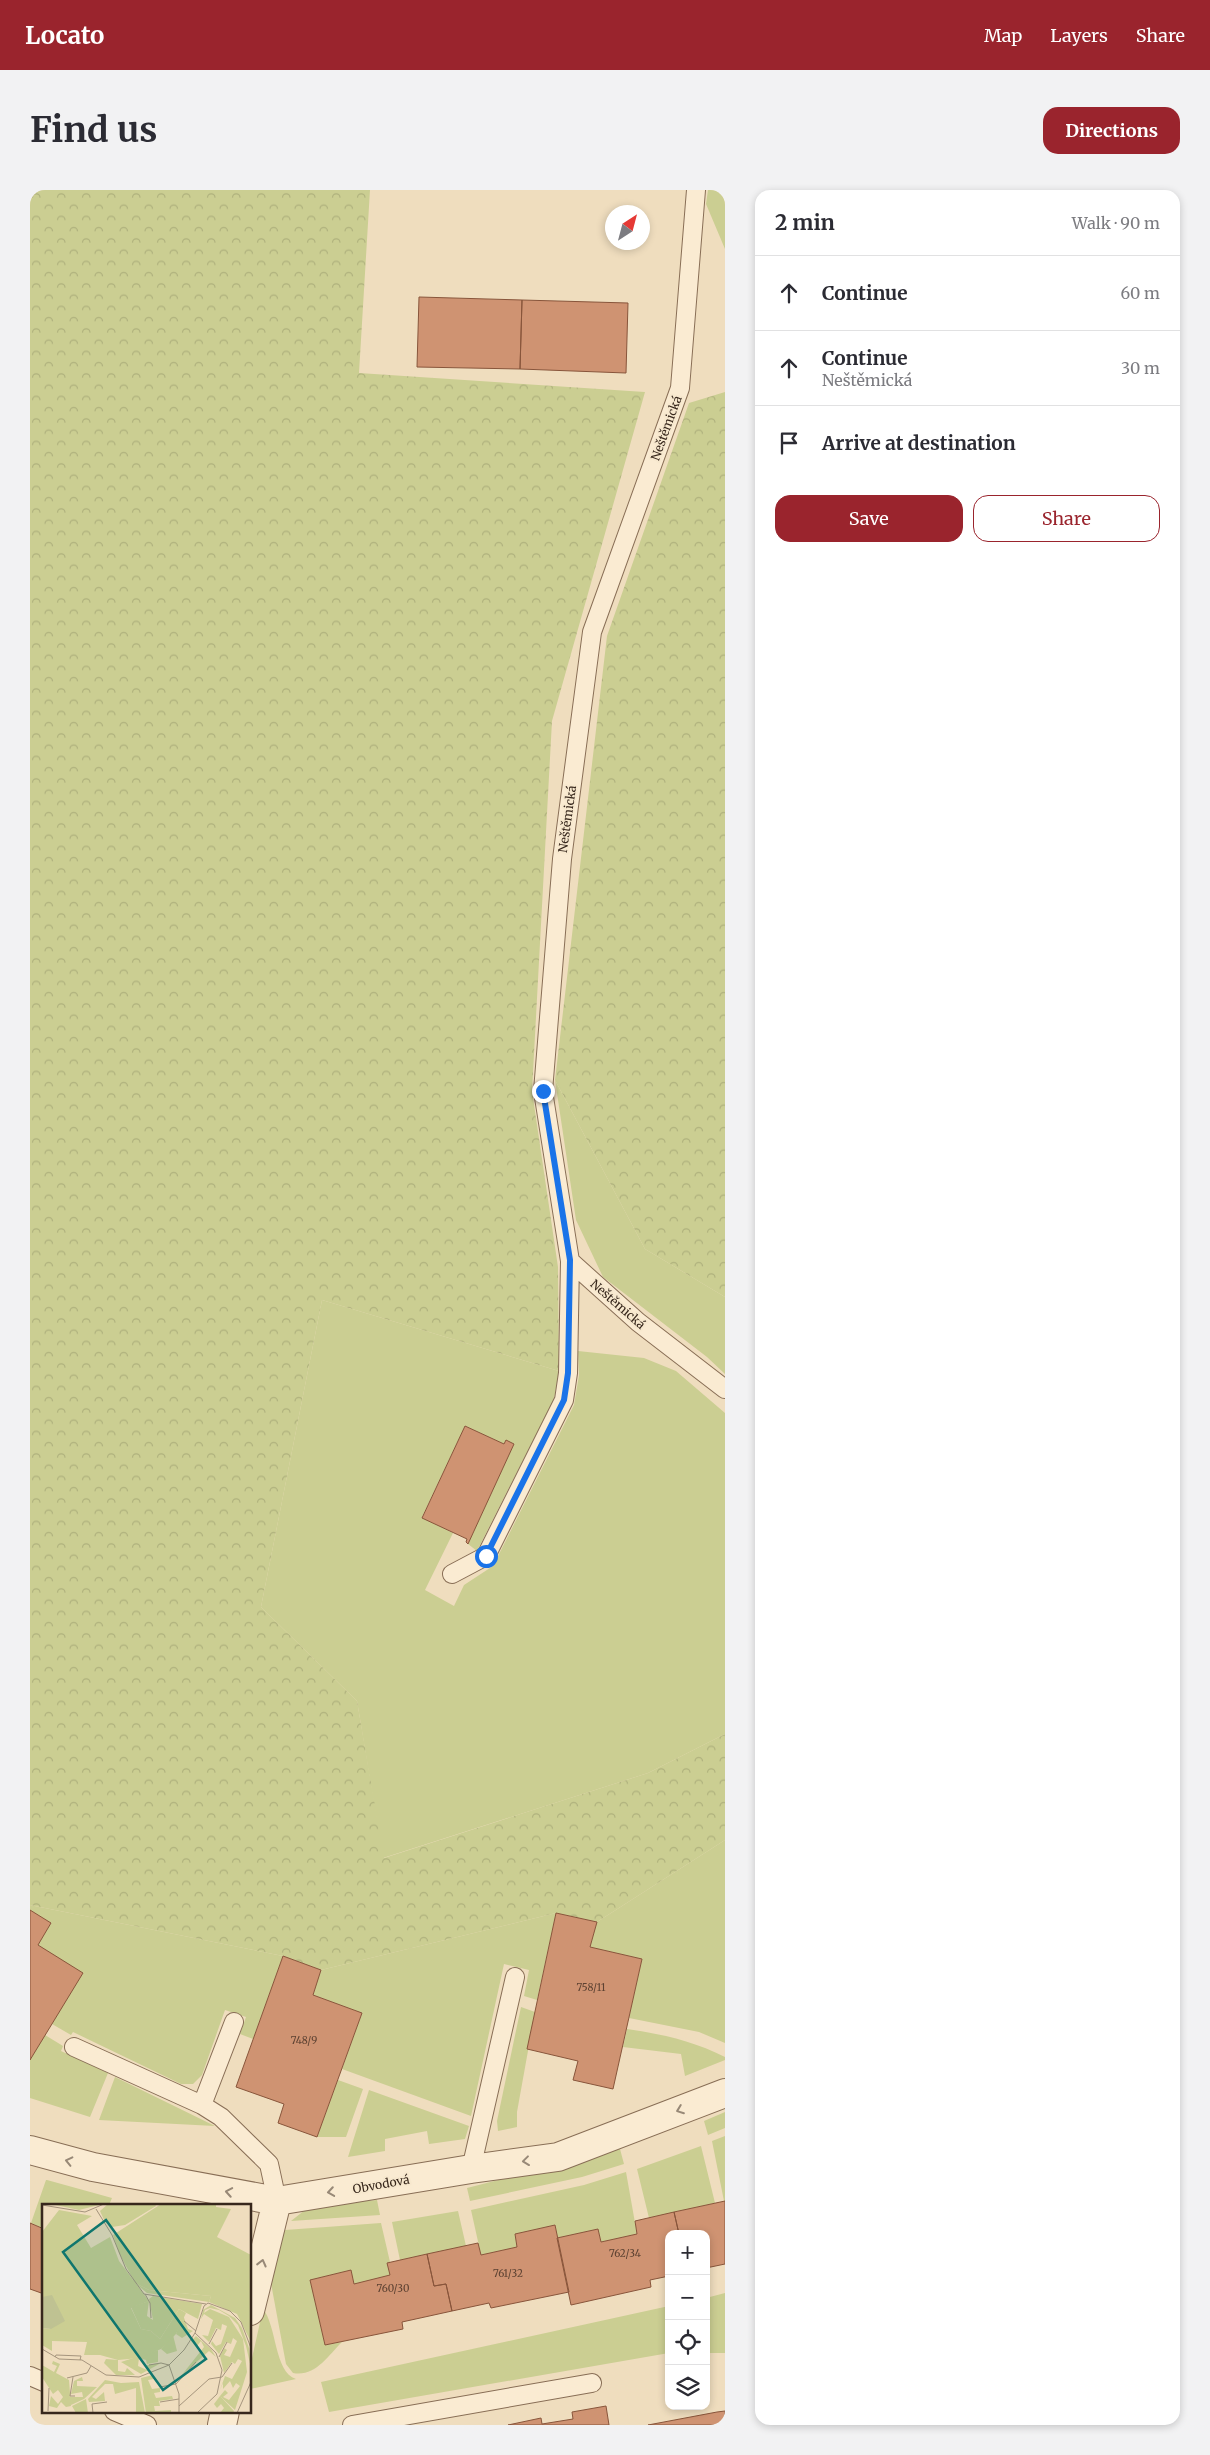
<!DOCTYPE html>
<meta charset="utf-8">
<style>
body{margin:0;font-family:Merriweather,serif;background:#f2f2f3;color:#2b2b33}
.controls{position:absolute;right:15px;bottom:15px;display:grid;overflow:hidden;border-radius:10px;box-shadow:0 2px 8px #0003}
.controls button{width:45px;height:45px;display:grid;place-items:center;padding:0;border:0;border-bottom:1px solid #e1e1e2;background:#fff;color:#2b2b33;font:25px sans-serif}
.compass{position:absolute;left:575px;top:15px;width:45px;height:45px;border-radius:50%;background:#fff;box-shadow:0 2px 8px #0003;rotate:36deg}
.stop{position:absolute;width:15px;height:15px;margin:-11px;border:4px solid #1a73e8;border-radius:50%;background:#fff}
.stop.end{background:#1a73e8;border-color:#fff;box-shadow:0 1px 5px #0008}
.list{margin:0;padding:0;list-style:none}
h2{display:flex;justify-content:space-between;align-items:center;height:65px;margin:0;padding:0 20px;font-size:21px}
h2 small{font-size:16px;font-weight:400;color:#7c7c81}
.list li{display:grid;grid-template-columns:32px 1fr auto;gap:15px;align-items:center;box-sizing:border-box;height:75px;padding:0 20px;border-top:1px solid #e1e1e2}
.list b{display:block;font-size:19px;white-space:nowrap}
.list p{margin:0;font-size:16px;white-space:nowrap;color:#7c7c81}
.list em{font-size:16px;font-style:normal;color:#7c7c81}
.actions{display:flex;gap:10px;padding:15px 20px}
.actions a{flex:1;padding:11px 0;border:1px solid #9a242d;border-radius:15px;text-align:center;font-size:18px;color:#9a242d}
.actions .main{background:#9a242d;color:#fff}
.icon{flex:none;width:28px;height:28px;fill:none;stroke:currentColor;stroke-width:2;stroke-linecap:round;stroke-linejoin:round}
.map{position:relative;flex:none;width:695px;height:2235px;overflow:hidden;border-radius:15px}
header{display:flex;align-items:center;gap:30px;box-sizing:border-box;height:70px;padding:0 25px;background:#9a242d;color:#fff}
header strong{font-size:24px}
nav{display:flex;gap:28px;margin-inline-start:auto;font-size:18px}
.intro{display:flex;align-items:center;justify-content:space-between;box-sizing:border-box;height:120px;padding:0 30px}
h1{margin:0;font-size:35px}
.button{padding:12px 22px;border-radius:15px;background:#9a242d;color:#fff;font-size:18px;font-weight:700}
main{display:flex;gap:30px;padding:0 30px}
aside{flex:1;background:#fff;border-radius:15px;box-shadow:0 2px 8px #0003}
.map>svg:first-child{display:block}
.grass{fill:#cbce92}
.forest{fill:url(#forest-crowns)}
.building{fill:#cf9372;stroke:#88553b}
.lines{fill:none;stroke-linecap:round;stroke-linejoin:round}
.lane-casing{stroke:#886e56;stroke-width:20}
.street-casing{stroke:#886e56;stroke-width:30}
.lane{stroke:#faebd2;stroke-width:18}
.street{stroke:#faebd2;stroke-width:28}
.oneway{stroke:#988977}
.route{stroke:#1a73e8;stroke-width:6}
.labels{text-anchor:middle;dominant-baseline:central;stroke-width:4;stroke-linejoin:round;paint-order:stroke}
.number-label{font-size:10px;fill:#5d4232}
.street-label{font-size:12px;fill:#37271c;stroke:#f7e8ce}
.inset-road{fill:none;stroke:#a5947d;stroke-width:1}
.view{fill:#0f766e;fill-opacity:0.15;stroke:#0f766e;stroke-width:2.5}
.inset-edge{fill:none;stroke:#37271c;stroke-width:2.5}
</style>
<header>
<strong>Locato</strong>
<nav><a>Map</a><a>Layers</a><a>Share</a></nav>
</header>
<div class="intro"><h1>Find us</h1><a class="button">Directions</a></div>
<main>
<div class="map">
<svg width="695" height="2235" viewBox="0 0 695 2235">
<defs>
<pattern id="forest-crowns" width="20" height="18" patternUnits="userSpaceOnUse" patternTransform="scale(1.25)"><rect width="20" height="18" fill="#cbce92"/><path d="M2 6a3 3 0 1 1 6 0M12 15a3 3 0 1 1 6 0" fill="none" stroke="#afb17d"/></pattern>
</defs>
<rect width="100%" height="100%" fill="#efddbe"/>
<path class="grass" d="M678 0H695V59L676 14Z
M525 890 615 1059 695 1107V1184L677 1167 573 1087 546 1030Z
M292 1110 529 1181 524 1209 447 1361 438 1354 484 1254 476 1251 474 1254 435 1236 392 1327 423 1343 395 1400 424 1416 434 1395 463 1376 544 1215 549 1185 548 1161 614 1168 646 1181 695 1223V1544L618 1583 353 1668 327 1511 231 1417Z
M695 1650V1853L669 1842 599 1828 612 1769 560 1757 567 1732Z
M0 1715 253 1766 223 1849 210 1844 216 1827 195 1820 172 1885 163 1894H151L43 1842 41 1845 22 1834 8 1755 21 1733 0 1720Z
M526 1723 507 1810 494 1806 499 1780 474 1774 441 1926 312 1879 332 1823 283 1805 291 1780Z
M491 1817 505 1822 487 1922V1937L468 1941 467 1931Z
M597 1839C631 1844 664 1851 695 1867V1870L655 1886 651 1864 593 1857Z
M15 1845 33 1856 31 1861 78 1883 60 1927 0 1908V1870Z
M85 1887 185 1936 69 1930Z
M308 1890 333 1899 316 1947H287Z
M339 1900 439 1936 435 1949 399 1954 397 1941 355 1949V1961L318 1967Z
M695 1922V1938L678 1945 674 1931Z
M695 1946V2011H694L682 1951Z
M671 1956 685 2013 619 2028 607 1979Z
M590 1959 594 1974 552 1987 440 2011 437 1998Z
M596 1982 607 2044 571 2052 568 2039 527 2048 525 2035 485 2044 487 2057 451 2065 441 2020 554 1995Z
M16 1990H17L82 2008 79 2015H14V2039L1 2033Z
M347 2010 350 2025 261 2031 280 2016Z
M428 2021 436 2056 370 2070 362 2032Z
M351 2033 360 2072 357 2073 360 2085 324 2094 321 2080 280 2090 295 2155 312 2152C297 2167 285 2187 263 2183L256 2174 240 2088 247 2058 255 2040Z
M695 2103V2163H676V2108Z
M639 2116V2163L299 2222 291 2192Z
M233 2119C247 2136 244 2182 266 2189L220 2199V2177Z"/>
<path class="forest" d="M0 0H340L329 183 615 202 522 531 502 901 528 1077 529 1181 292 1110 231 1417 327 1511 354 1668 618 1583 695 1544V1650L567 1732 526 1723 291 1780 253 1766 0 1715Z
M695 202V1107L615 1059 525 890 577 446 659 213Z"/>
<path class="building" d="M389 107 492 110 490 179 387 177Z
M492 110 598 113 596 183 490 179Z
M435 1236 474 1254 476 1250 484 1254 438 1354 436 1352 437 1349 392 1328Z
M0 1720 21 1733 8 1755 53 1783 0 1870Z
M526 1723 567 1732 560 1757 612 1769 583 1899 543 1890 548 1871 497 1859Z
M253 1766 291 1780 283 1805 332 1823 287 1947 248 1933 254 1914 206 1897Z
M695 2011V2074L676 2078V2044H649L644 2022Z
M644 2022 649 2044H639V2086L620 2090 621 2097 541 2115 527 2048 568 2039 571 2052 607 2044 605 2031Z
M0 2033 14 2039V2104L0 2099Z
M525 2035 539 2102 461 2118 459 2113 422 2121 416 2094 404 2096 397 2064 448 2053 451 2065 487 2057 485 2044Z
M397 2064 404 2096 416 2094 422 2121 372 2132 373 2139 295 2155 280 2090 321 2080 324 2094 360 2085 357 2073Z
M576 2216 579 2235H478L511 2228 512 2234 543 2229 542 2222Z
M695 2221V2235H618L687 2222Z"/>
<g class="lines">
<defs>
<path id="lane" d="M666 0 650 198 562 442 532 669 513 901 540 1071 608 1132 695 1199
M422 1384 456 1366 534 1210 538 1183 540 1071
M44 1857 172 1915 191 1927 239 1974 247 2011
M172 1915 204 1832
M441 1979 485 1787
M0 2186 14 2192
M84 2221 117 2235
M322 2235 562 2193"/>
<path id="street" d="M0 1960 63 1977 247 2011 441 1979 528 1967 695 1903
M220 2121 247 2011
M192 2235 195 2221"/>
</defs>
<use href="#lane" class="lane-casing"/>
<use href="#street" class="street-casing"/>
<use href="#lane" class="lane"/>
<use href="#street" class="street"/>
</g>
<defs><path id="oneway-chevron" d="M-2-3.5L2.5 0L-2 3.5" fill="none" stroke-width="1.6" stroke-linecap="round" stroke-linejoin="round" transform="scale(1.25)"/></defs>
<g class="oneway">
<use href="#oneway-chevron" transform="translate(650 1920) rotate(159)"/>
<use href="#oneway-chevron" transform="translate(39 1971) rotate(-167)"/>
<use href="#oneway-chevron" transform="translate(496 1971) rotate(173)"/>
<use href="#oneway-chevron" transform="translate(199 2002) rotate(-170)"/>
<use href="#oneway-chevron" transform="translate(301 2002) rotate(171)"/>
<use href="#oneway-chevron" transform="translate(232 2073) rotate(-76)"/>
</g>
<g class="lines">
<path class="route" d="M456 1366 534 1210 538 1183 540 1070 513 901"/>
</g>
<g class="labels">
<g class="number-label">
<text x="561" y="1797">758/11</text>
<text x="274" y="1850">748/9</text>
<text x="595" y="2063">762/34</text>
<text x="478" y="2083">761/32</text>
<text x="363" y="2098">760/30</text>
</g>
<g class="street-label">
<text transform="translate(636 238) rotate(-70)">Neštěmická</text>
<text transform="translate(537 629) rotate(-82)">Neštěmická</text>
<text transform="translate(588 1114) rotate(41)">Neštěmická</text>
<text transform="translate(351 1994) rotate(-10)">Obvodová</text>
</g>
</g>
<g transform="translate(12 2014)">
<rect width="209" height="209" fill="#efddbe"/>
<path d="M9 0H61L37 6ZM66 0H113L114 2 83 21 70 23 63 18 58 7ZM93 79 107 86 169 92 167 98 105 89ZM111 92 160 100 156 115 137 105 118 135 109 127 99 125 89 103 107 97 105 112 111 116 107 95ZM169 101 193 114 200 124 207 144 209 164 204 142 196 121 187 112 177 106 168 104 163 106 162 109 168 105 187 113 201 135 205 168 193 206 178 192 183 186 186 189 181 193 187 196 198 182 194 179 191 184 188 177 181 185V179L178 186 183 172 190 175 200 157 196 155 193 160 190 158 182 169 178 152 182 144 185 146 182 151 188 153 195 137 191 134 189 140 184 138 177 150 169 140 170 137 174 142 179 140 185 122 180 120 179 126 174 124 167 138 160 131 166 132 171 116 162 110 159 115 161 106ZM141 111 146 125 151 127 140 134 134 130ZM131 131 135 147 125 150 119 145ZM154 132 169 145 174 153 167 147 139 172 162 143 159 137 155 142 149 137ZM116 146V158L105 160 104 156 97 154 96 162 105 166V161L119 159 99 170 79 158ZM64 155 76 156V167L83 168 85 164 93 171H74L62 159ZM11 157 18 160 14 169 27 176 29 202 24 203 19 198 15 204 7 202 9 192 16 200 21 193 16 186 11 190 0 173V161L12 168 15 162 10 160ZM111 171 112 175 106 176 110 185 118 184V188L112 189 114 194 130 192 131 195 117 197 118 202H112L113 207 129 206V209H104L99 174ZM40 173 41 177H35V182L55 183 42 195 29 201 28 193H41L40 188 29 190 32 177ZM63 176 79 179 97 178 103 209H94V184L73 190 71 180H63L50 193 54 195 62 188 63 197 47 198 46 195ZM178 192 192 207 191 209H178L182 204 179 200 175 204 172 200ZM44 195 46 209H34L30 202Z" fill="#cbce92"/>
<path d="M119 0H174V3L189 5 175 33 209 51V138L195 110 167 98 169 92 107 86 93 79 77 49 71 31ZM17 6 50 12 35 21 49 44 68 33 77 57 107 97 89 104 99 125 109 127 118 135 137 105 144 109 134 130 119 145 97 154 76 156 58 151H42L45 138 10 137V147L0 141V124L9 125 0 93V28Z" fill="#cbce92"/>
<path d="M10 91 23 117 9 125 0 124V93Z" fill="#bfc292"/>
<path class="inset-road" d="M179 0H195M0 1 43 8 62 0M54 5 70 31 84 65 102 90 164 100M103 90 108 99 109 114M142 117 154 127M153 129 174 149 180 166 175 190 155 209M167 140 175 125M0 145 17 155 40 156 64 171 97 173 127 161 142 146 153 129 162 102 166 99 188 107 199 118 209 144M13 153 14 151 39 152 38 156M177 153 185 138M107 161 119 159 127 161M127 161 137 190V209M31 173 28 192H33M25 174 45 169 49 162M118 183 134 180 154 158M118 198 137 195M137 202 167 175 180 173 190 159M6 207 7 184M51 209 50 200 65 198M195 209 209 178"/>
<path class="view" d="M64 16 164 155 121 186 21 48Z"/>
<rect width="209" height="209" class="inset-edge"/>
</g>
</svg>
<div class="controls">
<button>+</button>
<button>−</button>
<button><svg class="icon" aria-label="locate" viewBox="0 0 24 24"><circle cx="12" cy="12" r="6"/><path d="M12 2v4M12 18v4M2 12h4M18 12h4"/></svg></button>
<button><svg class="icon" aria-label="layers" viewBox="0 0 24 24"><path d="M12 4l9 5-9 5-9-5zM3 14l9 5 9-5"/></svg></button>
</div>
<svg class="compass" viewBox="-18 -18 36 36"><path d="M0-13l5 13h-10z" fill="#e53935"/><path d="M0 13l5-13h-10z" fill="#7c7c81"/></svg>
<div class="stop" style="left:456px;top:1366px"></div>
<div class="stop end" style="left:513px;top:901px"></div>
</div>
<aside>
<h2>2 min<small>Walk · 90 m</small></h2>
<ul class="list">
<li><svg class="icon" aria-label="ahead" viewBox="0 0 24 24"><path d="M12 20V5M6 11l6-6 6 6"/></svg><div><b>Continue</b></div><em>60 m</em></li>
<li><svg class="icon" aria-label="ahead" viewBox="0 0 24 24"><path d="M12 20V5M6 11l6-6 6 6"/></svg><div><b>Continue</b><p>Neštěmická</p></div><em>30 m</em></li>
<li><svg class="icon" aria-label="arrive" viewBox="0 0 24 24"><path d="M6 21V4h12l-3 4 3 4H6"/></svg><div><b>Arrive at destination</b></div></li>
</ul>
<div class="actions"><a class="main">Save</a><a>Share</a></div>
</aside>
</main>
